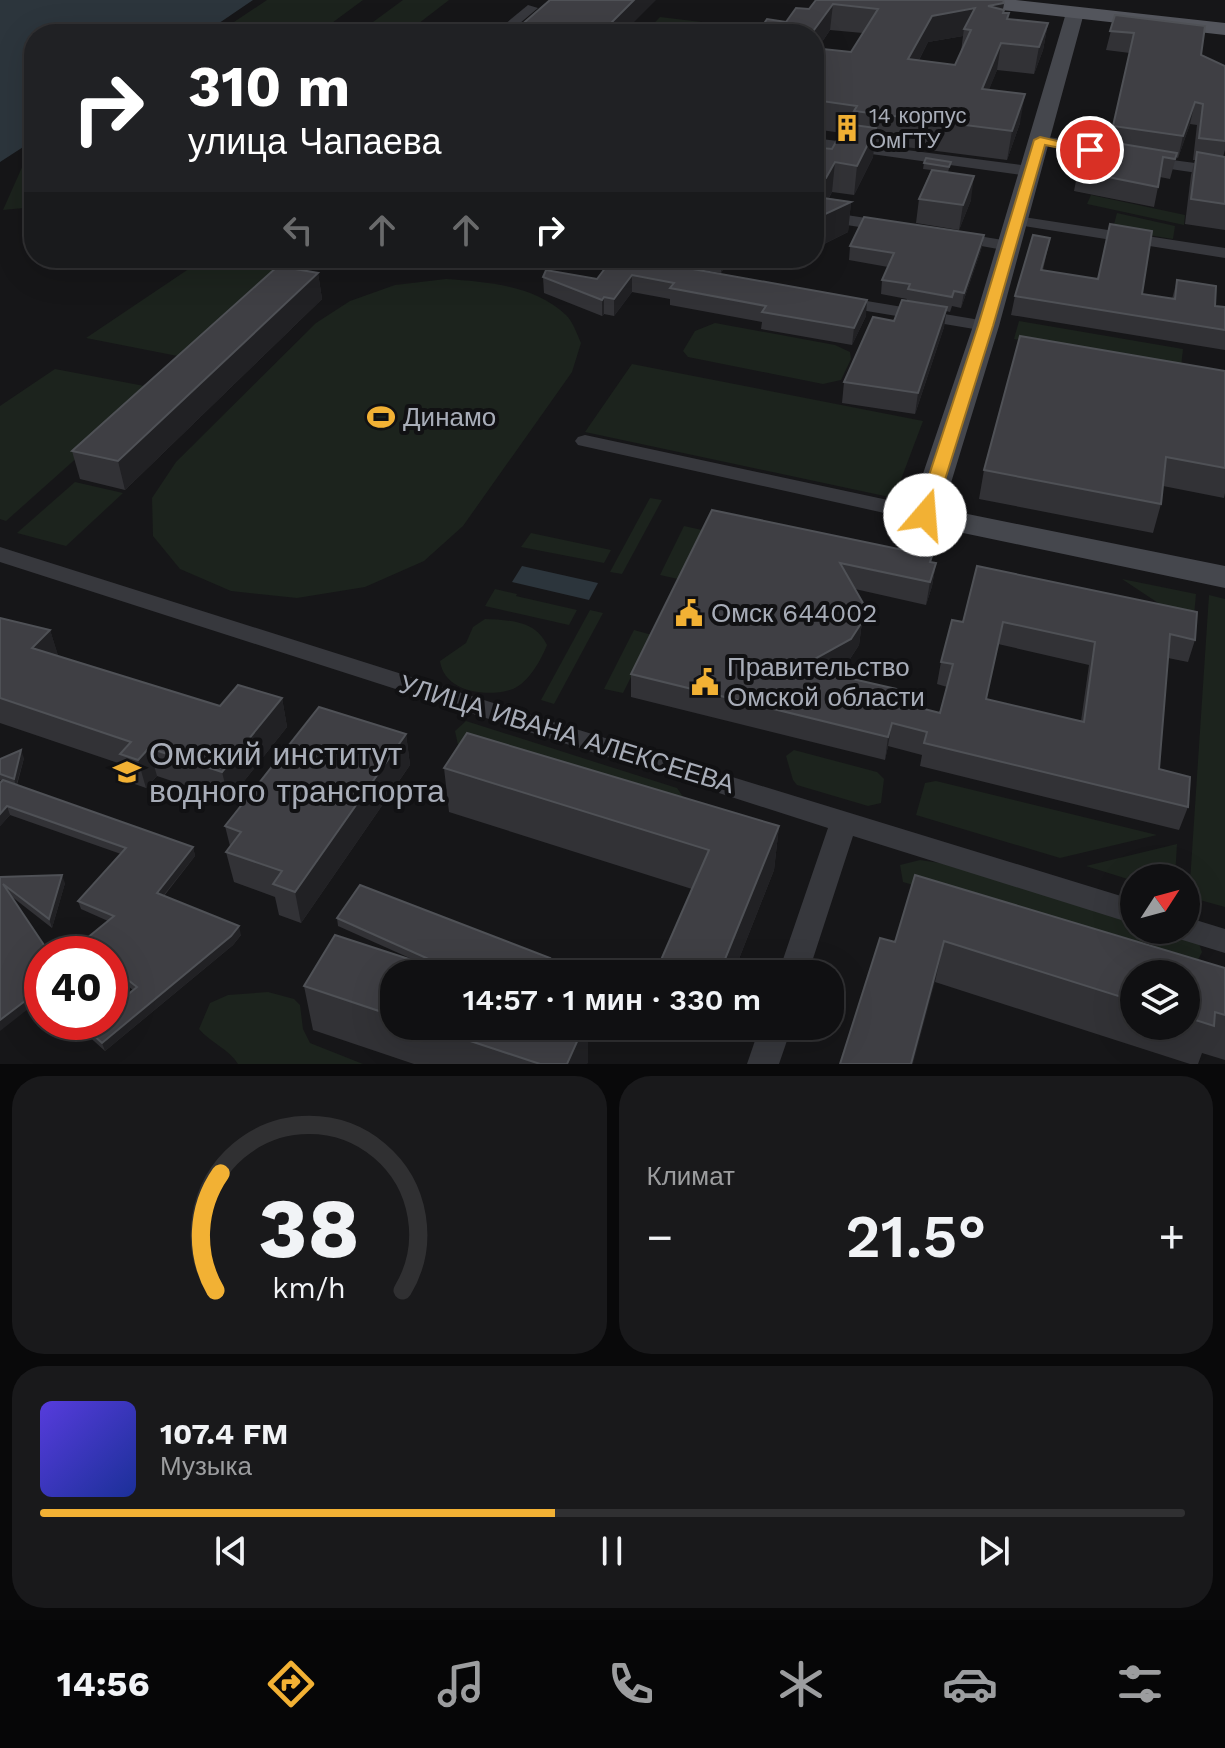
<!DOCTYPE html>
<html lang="ru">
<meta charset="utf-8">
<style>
:root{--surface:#101012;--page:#19191b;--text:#f1f3f6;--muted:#9c9d9f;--line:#303032;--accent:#f2b134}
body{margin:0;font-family:"Work Sans",sans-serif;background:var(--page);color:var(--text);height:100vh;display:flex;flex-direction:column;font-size:30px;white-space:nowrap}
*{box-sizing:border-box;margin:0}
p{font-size:26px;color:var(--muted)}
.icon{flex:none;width:44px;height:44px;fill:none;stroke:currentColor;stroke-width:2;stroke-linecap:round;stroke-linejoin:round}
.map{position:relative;height:1064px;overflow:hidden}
.drawer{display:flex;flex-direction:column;gap:12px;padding:12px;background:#09090a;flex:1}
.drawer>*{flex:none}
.banner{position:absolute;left:24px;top:24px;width:800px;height:244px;border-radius:32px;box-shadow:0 8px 32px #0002,0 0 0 2px var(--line);background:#202124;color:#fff;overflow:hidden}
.needle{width:52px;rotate:54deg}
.tools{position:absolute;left:1120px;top:864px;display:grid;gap:16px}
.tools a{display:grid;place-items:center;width:80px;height:80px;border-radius:50%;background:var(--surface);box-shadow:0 8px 32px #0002,0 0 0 2px var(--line);font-size:40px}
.speed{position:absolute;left:24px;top:936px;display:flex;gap:16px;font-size:40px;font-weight:700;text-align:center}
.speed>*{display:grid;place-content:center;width:104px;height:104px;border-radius:50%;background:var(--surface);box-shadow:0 8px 32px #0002,0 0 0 2px var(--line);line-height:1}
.speed .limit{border:12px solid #d22;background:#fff;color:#111}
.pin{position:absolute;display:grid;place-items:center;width:68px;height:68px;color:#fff;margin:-34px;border:4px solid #fff;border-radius:50%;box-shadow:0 2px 8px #0007}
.me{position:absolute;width:88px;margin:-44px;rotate:18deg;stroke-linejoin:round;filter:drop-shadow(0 0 6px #0008)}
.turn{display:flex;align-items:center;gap:28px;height:168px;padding:0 32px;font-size:36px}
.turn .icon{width:104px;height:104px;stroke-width:2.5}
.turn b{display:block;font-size:56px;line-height:68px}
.lanes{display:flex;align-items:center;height:76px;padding:0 32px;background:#0003;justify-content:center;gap:40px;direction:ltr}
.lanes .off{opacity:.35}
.big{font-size:60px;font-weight:600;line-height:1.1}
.drawer .card{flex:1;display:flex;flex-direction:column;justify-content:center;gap:12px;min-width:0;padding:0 28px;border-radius:32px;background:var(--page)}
.drawer .dial{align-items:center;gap:0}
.dial svg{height:208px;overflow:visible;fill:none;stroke:var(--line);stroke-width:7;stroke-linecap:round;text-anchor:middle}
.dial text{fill:var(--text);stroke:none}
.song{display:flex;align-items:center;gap:24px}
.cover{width:96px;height:96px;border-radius:12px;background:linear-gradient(135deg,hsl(250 70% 55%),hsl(230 70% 35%))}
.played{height:8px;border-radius:4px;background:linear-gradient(90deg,var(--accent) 45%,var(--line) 45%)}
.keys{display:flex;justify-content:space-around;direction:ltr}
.heat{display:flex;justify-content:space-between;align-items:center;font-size:44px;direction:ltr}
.drawer .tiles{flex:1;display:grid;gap:12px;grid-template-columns:1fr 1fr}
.card:last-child{grid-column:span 2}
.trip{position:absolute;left:380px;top:960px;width:464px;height:80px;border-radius:32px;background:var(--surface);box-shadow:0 8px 32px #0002,0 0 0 2px var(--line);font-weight:600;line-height:80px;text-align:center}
.menu{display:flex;height:128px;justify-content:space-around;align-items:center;background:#060607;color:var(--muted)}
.menu .icon{width:56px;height:56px}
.menu .active{color:var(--accent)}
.menu b{font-size:36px;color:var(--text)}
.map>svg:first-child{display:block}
.green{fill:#1c231d}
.water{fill:#2c353c}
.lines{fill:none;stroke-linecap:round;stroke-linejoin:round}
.street{fill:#37383d;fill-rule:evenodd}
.secondary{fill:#45474d;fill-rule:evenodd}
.primary{fill:#53555c;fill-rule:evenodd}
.wall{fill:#323236;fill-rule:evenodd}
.shaded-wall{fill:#212124}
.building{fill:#3f3f44;stroke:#4f5156;stroke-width:2;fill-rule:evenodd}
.route{fill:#f2b134;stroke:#9d7322;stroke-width:2}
.labels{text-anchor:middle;stroke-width:8;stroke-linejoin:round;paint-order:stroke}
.far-poi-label{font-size:22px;fill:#a8adb8;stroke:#111113;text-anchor:start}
.poi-label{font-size:26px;fill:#a8adb8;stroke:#111113;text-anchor:start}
.street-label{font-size:26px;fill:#a8adb8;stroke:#111113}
.near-poi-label{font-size:32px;fill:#a8adb8;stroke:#111113;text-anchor:start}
</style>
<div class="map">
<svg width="1225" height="1064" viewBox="0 0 1225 1064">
<rect width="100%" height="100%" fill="#161618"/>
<g class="green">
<polygon points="267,0 363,0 317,34 216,34"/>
<polygon points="403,0 449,0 410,30 369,25"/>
<polygon points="660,17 751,28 746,34 644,34"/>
<polygon points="34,157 34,207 3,210 23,165"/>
<polygon points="1091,195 1185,215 1184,225 1087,204"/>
<polygon points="1117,213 1175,226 1173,239 1117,230 1113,228"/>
<polygon points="205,258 297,258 203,361 86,338"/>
<path d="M446,279C488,282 534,285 566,315C573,322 577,334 581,343L572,372L463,526L424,561L365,587L297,598L231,591L180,569L153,536L152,498L176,462L316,323L350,301L395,285Z"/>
<polygon points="1019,321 1183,349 1181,367 1014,339"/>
<polygon points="715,323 835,345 850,352 851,359 841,380 823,384 688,357 683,351 695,331"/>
<polygon points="632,364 923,421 894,498 585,432"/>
<polygon points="55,369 155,388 6,521 0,519 0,406"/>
<polygon points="75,482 123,493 66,546 17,533"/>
<polygon points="650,498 662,500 622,574 610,572"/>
<polygon points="684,526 702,530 678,579 660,575"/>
<polygon points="531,533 611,550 604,563 521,547"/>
<polygon points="1122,579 1196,594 1193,626"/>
<polygon points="495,589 517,594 516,596 577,610 569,625 485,606"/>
<polygon points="1209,595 1225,599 1225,907 1189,897"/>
<polygon points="590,610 603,613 554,704 541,700"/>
<path d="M485,619C510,620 536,621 547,645C541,660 529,682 513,689C487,698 444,692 440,661L466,643L473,627Z"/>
<polygon points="634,630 652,635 623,693 604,689"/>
<polygon points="466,721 677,788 686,801 652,808 458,745 455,731"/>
<polygon points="794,750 877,772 884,779 881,803 868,806 797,785 793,780 786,756"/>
<polygon points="936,781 1157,835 1060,858 916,815 925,783"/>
<polygon points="1177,844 1175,878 1134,878 1134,881 1086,866"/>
<polygon points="920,860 947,864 1134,918 1134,930 1171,930 1198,941 1202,952 1198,960 1163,960 903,882 900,865"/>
<path d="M268,992L294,999L300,1005L303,1029L310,1043L363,1064H238C229,1049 211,1043 199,1029L210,1003L228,995Z"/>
</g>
<g class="water">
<polygon points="0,0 253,0 203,34 34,34 34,140 0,162"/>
<polygon points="522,566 598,583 589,600 512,582"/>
</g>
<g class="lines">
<g class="street">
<polygon points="528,5 538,8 507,34 493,34"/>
<path d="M1040,136L1070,140L1112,152L1225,167V177C1161,168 1098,158 1035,143L1033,140Z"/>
<polygon points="814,138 1029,166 1037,171 1029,176 814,146"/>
<polygon points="814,210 892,222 900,227 892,232 814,220"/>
<polygon points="1017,216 1225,248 1225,258 1011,224 1011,218"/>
<polygon points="954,232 1009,241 1017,246 1009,251 948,240 946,237 948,234"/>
<polygon points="576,258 614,258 644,263 646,267 638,272 584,263"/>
<polygon points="837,296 986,321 995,326 986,331 831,305 828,301 831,297"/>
<polygon points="585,435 925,508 936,515 925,522 578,445 575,441 578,437"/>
<polygon points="0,547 566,726 1134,900 1134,924 853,836 808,974 778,974 828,828 0,562"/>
<polygon points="1186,917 1225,929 1225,953 1176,938 1172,930 1186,930"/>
<polygon points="760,1026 792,1026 779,1064 747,1064"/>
</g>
<polygon class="secondary" points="1075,8 1084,13 999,326 943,509 1225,566 1225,588 925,525 914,522 909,515 973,326 1066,13"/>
<polygon class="primary" points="957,0 1016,0 1225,23 1225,35 966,6"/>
</g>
<g class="wall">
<path d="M816,0L1004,3L1003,9L1004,10V13H1009L1008,19L1048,23L1043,50L1034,74L997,70L989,89L1020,123L1007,160L874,143L873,157L854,195L832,192L829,198L851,202L848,232L816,248H814V147L832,149L842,133L814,129V34L786,22L809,9ZM830,30L863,33L851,52L818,48ZM963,36L961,52L955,65L919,60L928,42Z"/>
<polygon points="1115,15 1225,66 1225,150 1223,157 1225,157 1225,230 1185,224 1191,175 1195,160 1193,160 1197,125 1190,124 1178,158 1176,157 1170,179 1160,177 1154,207 1074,191 1082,151 1107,152 1130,53 1106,50"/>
<polygon points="951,162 948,172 971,200 959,230 916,223 919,199 931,170 923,169 924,163"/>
<polygon points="984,235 981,250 961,308 952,306 950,312 946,311 944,327 915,414 842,403 844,382 894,321 907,299 881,294 882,280 888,267 849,260 850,246"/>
<polygon points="1050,238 1043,270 1142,294 1172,299 1177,280 1215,306 1225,307 1225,350 1011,315 1015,296"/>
<polygon points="642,258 731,258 721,273 642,260"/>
<polygon points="612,259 866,316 852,345 761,329 762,322 670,305 670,299 632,292 614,316 604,314 602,316 544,293 543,277 597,279"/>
<polygon points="318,273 322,299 125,490 80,479 72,451"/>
<polygon points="1225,371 1225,493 1224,498 1163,486 1161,504 1153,533 979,499 984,470"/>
<path d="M712,510L932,556L931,562L936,563L932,586L926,605L855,589L862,622L859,645L848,662L828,673L901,690L899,703L940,713L947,687L937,684L941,662L963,622L977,566L1195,640L1188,662L1168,658L1159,769L1188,807L1179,830L920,766L922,755L888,746L885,760L631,697V674ZM998,644L1089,665L1081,721L986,699Z"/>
<polygon points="0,618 50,630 58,656 220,706 282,698 287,727 229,800 157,776 146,788 129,782 124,765 0,723"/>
<polygon points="406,734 410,765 301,923 279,915 275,897 234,882 226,852 230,846 225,826"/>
<polygon points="24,758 17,785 193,847 195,856 164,896 241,935 233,945 105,1051 73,1022 110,1022 133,990 110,972 110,954 86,954 84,952 81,943 108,921 81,909 78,901 121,854 10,815 0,826 2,781 0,780 0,759"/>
<polygon points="444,768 779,826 774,870 733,974 660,974 661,960 692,889 449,812"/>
<path d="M915,875L1225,968V1060L1202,1053L1198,1064H1190L935,982L895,942ZM1134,974H1186V1026H1134Z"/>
<polygon points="0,877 65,883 52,928 11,896 42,954 42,998"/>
<polygon points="337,918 551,966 546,974 394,974 394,1026 588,1026 588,1061 587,1064 414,1064 313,1030 304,986 423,964 338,926"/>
</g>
<g class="shaded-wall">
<polygon points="634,0 656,0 622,34 604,30"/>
<polygon points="1004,3 999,29 988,6"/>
<polygon points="833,4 830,30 814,54 814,34 811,34"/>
<polygon points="975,8 964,29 963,36 928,42 905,87 908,59 932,16"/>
<polygon points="1048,23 1043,50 1034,74 1039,47"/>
<polygon points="1001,43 997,70 978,117 982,89"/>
<polygon points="1025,94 1020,123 1007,160 1012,131"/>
<polygon points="1195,102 1190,124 1178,158 1183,136"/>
<polygon points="876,128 873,157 854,195 857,166"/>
<polygon points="835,162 832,192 823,208 826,178"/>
<polygon points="974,176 971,200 959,230 963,205"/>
<polygon points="817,177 814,207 814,180"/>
<polygon points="851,202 848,232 816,248 819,217"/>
<polygon points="984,235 981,250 961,308 964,293"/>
<polygon points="722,258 731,258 721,273"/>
<polygon points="318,273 322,299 125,490 118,461"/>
<polygon points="632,275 632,292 614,316 614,299"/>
<polygon points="604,297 604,314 602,316 602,300"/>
<polygon points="867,300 866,316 852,345 854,328"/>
<polygon points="947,307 944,327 915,414 918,393"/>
<polygon points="936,563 932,586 926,605 930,582"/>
<polygon points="862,622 859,645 848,662 798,690 800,667"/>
<polygon points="50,630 59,658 32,648"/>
<polygon points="282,698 287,727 229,800 222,772"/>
<polygon points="892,723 888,746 885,760 888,737"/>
<polygon points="406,734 410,765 301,923 295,892"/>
<polygon points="149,748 157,776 146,788 138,760"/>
<polygon points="21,750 24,758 16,786 14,779"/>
<polygon points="7,806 10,815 0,826 0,814"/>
<polygon points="779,826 774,870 733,974 719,974"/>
<polygon points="193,847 195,856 159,901 157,893"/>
<polygon points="62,875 65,883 52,928 49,919"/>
<polygon points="239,926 241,935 233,945 105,1051 102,1043"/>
<polygon points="944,941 935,982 913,1064 911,1064"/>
<polygon points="550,958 551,966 546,974 542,974"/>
<polygon points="41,988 42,998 0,1031 0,1020"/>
<polygon points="584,1026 588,1026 588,1061 587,1064 567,1064"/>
</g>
<g class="building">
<polygon points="550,0 634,0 604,30 640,34 511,34"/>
<path d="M816,0H1003L1004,3L988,6L1004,10L1003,13H1009L1007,19L1048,23L1039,47L1001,43L982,89L1025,94L1012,131L854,111L857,106L814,100V48L851,52L878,9L833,4L811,34H757L767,19L786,22L796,8L809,9ZM975,8L964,29L971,30L955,65L908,59L932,16Z"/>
<polygon points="1115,15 1205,26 1201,55 1225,66 1225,141 1199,138 1203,104 1195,102 1183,136 1113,126 1134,33 1110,31"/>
<polygon points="846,124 876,128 857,166 835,162 826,178 817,177 814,180 814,147 832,149"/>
<polygon points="1110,142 1177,153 1175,159 1163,157 1158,187 1078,171 1082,151 1107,152"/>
<polygon points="1197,152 1225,157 1225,204 1191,199"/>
<polygon points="926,158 951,162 949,167 924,163"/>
<polygon points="932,170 974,176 963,205 919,199"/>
<polygon points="814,190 818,193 816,197 851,202 819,217 814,216"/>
<polygon points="864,217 984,235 964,293 954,291 952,297 908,289 910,284 882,280 894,253 850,246"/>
<polygon points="1110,224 1152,231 1142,294 1175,299 1177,280 1216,286 1215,306 1225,307 1225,330 1015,296 1033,235 1050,238 1041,270 1098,279"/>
<polygon points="631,258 867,300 854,328 762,312 766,306 670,288 674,283 632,275 614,299 604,297 602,300 543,277 546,270 597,279 612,259 628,262"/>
<polygon points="278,266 318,273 118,461 72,451"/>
<polygon points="902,300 947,307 918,393 844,382 873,317 894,321"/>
<polygon points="1020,336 1225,371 1225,468 1166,457 1161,504 984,470"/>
<path d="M712,510L932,556L930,562L936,563L930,582L840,563L863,603L862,622L851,639L800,667L901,690L897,702L940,713L953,664L941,662L952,620L963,622L977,566L1197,612L1195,640L1170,634L1159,769L1190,777L1188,807L924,743L927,732L892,723L888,737L631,674ZM1003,622L1095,642L1084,722L986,699Z"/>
<polygon points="0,618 50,630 32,648 220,706 238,685 282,698 222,772 149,748 138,760 120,754 131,742 0,698"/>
<polygon points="319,707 406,734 295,892 273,884 282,871 226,852 241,832 225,826"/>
<polygon points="467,733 779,826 719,974 704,974 661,960 709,850 444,768"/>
<polygon points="21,750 14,779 0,774 0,759"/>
<polygon points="3,780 193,847 157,893 239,926 231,936 102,1043 79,1022 110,1022 110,1009 137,987 110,966 110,954 94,954 81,943 114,916 78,901 126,848 7,806 0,814 0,783"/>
<polygon points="62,875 49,919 3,884 50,954 42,954 42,988 0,1020 0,877"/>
<polygon points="915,875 1225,968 1225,1015 1215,1012 1214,1026 1186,1017 1186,974 1134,974 1134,1001 944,941 911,1064 840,1064 880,938 895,942"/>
<polygon points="360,885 550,958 542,973 524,966 519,974 462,974 337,918"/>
<polygon points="335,935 455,974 394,974 394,1016 304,986"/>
<polygon points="425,1026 584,1026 567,1064 540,1064"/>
</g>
<polygon class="route" points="1040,137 1096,150 1090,154 1045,145 993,326 934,515 925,520 918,519 916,515 978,326 1034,140"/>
<defs>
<g id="building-bare" transform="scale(2.16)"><path d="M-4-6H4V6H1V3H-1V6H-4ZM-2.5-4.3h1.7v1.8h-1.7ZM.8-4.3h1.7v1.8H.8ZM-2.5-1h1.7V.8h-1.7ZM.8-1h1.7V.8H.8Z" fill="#f2b134" stroke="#111113" stroke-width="2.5" paint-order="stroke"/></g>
<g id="stadium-bare" transform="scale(2.16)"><path d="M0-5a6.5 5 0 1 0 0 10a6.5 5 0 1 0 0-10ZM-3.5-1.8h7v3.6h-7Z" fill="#f2b134" stroke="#111113" stroke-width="2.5" paint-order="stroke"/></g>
<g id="civic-bare" transform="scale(2.16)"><path d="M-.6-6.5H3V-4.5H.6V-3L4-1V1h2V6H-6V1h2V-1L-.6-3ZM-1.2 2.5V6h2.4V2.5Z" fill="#f2b134" stroke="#111113" stroke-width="2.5" paint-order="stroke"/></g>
<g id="university-bare" transform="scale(2.16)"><path d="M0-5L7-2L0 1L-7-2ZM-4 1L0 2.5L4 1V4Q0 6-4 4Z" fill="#f2b134" stroke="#111113" stroke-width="2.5" paint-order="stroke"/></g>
</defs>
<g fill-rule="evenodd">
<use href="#building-bare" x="847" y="128"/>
<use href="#stadium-bare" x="381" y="417"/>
<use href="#civic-bare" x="689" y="613"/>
<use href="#civic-bare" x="705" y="682"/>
<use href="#university-bare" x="127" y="772"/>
</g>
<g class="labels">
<g class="far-poi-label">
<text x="869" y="123">14 корпус<tspan x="869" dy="25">ОмГТУ</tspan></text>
</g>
<g class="poi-label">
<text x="403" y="426">Динамо</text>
<text x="711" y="622">Омск 644002</text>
<text x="727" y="676">Правительство<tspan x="727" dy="30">Омской области</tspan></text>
</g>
<g class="street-label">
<text transform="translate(567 734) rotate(17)" y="9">УЛИЦА ИВАНА АЛЕКСЕЕВА</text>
</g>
<g class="near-poi-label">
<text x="149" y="765">Омский институт<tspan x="149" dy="37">водного транспорта</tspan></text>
</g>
</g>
</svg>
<div class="tools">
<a><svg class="needle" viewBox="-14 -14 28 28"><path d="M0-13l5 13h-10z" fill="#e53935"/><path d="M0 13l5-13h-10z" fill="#9c9d9f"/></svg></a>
<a><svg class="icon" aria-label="layers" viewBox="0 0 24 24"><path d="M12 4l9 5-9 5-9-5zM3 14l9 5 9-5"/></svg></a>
</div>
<div class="speed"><div class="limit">40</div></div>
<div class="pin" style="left:1090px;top:150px;background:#d93025"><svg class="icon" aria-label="arrive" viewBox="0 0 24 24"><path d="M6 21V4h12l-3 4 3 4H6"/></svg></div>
<svg class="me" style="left:925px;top:515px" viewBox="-20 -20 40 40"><circle r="19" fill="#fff"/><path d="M0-13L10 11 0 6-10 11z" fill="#f2b134"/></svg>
<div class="trip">14:57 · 1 мин · 330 m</div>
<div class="banner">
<div class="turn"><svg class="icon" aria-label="right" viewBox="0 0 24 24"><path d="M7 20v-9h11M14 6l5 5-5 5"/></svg><div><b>310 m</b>улица Чапаева</div></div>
<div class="lanes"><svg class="icon off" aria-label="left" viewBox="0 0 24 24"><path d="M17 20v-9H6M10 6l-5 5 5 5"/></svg><svg class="icon off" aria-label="ahead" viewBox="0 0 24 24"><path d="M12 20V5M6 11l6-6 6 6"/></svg><svg class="icon off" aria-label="ahead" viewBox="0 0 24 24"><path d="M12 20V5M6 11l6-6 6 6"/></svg><svg class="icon" aria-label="right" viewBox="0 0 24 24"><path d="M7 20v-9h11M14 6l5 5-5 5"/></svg></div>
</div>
</div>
<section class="drawer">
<div class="tiles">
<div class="card dial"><svg viewBox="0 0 100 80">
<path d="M14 69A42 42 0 1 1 86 69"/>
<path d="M14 69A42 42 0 0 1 16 24" stroke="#f2b134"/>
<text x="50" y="56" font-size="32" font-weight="700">38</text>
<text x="50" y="72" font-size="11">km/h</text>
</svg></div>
<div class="card"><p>Климат</p>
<div class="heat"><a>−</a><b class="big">21.5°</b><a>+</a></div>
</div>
<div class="card">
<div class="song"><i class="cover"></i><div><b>107.4 FM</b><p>Музыка</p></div></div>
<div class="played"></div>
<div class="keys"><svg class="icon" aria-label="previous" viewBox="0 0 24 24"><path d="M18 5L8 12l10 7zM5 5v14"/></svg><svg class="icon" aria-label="pause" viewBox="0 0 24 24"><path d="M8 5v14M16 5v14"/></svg><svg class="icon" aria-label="next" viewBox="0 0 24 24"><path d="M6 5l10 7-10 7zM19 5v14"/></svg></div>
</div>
</div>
</section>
<nav class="menu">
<b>14:56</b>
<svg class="icon active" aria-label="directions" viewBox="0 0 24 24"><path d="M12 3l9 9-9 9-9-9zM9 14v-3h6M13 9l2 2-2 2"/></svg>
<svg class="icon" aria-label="music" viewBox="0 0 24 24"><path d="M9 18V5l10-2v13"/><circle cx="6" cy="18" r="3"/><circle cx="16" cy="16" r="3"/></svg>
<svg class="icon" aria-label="phone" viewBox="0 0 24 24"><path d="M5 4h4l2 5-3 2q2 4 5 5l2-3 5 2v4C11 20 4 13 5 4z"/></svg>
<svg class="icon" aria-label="climate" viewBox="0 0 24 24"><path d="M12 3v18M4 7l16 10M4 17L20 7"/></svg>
<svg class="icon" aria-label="car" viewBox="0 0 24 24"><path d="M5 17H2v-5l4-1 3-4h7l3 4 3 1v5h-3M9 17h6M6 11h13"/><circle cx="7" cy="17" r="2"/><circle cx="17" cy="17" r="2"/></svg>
<svg class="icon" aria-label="filters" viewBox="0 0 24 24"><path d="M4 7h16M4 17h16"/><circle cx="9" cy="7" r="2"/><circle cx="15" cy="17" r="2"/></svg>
</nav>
